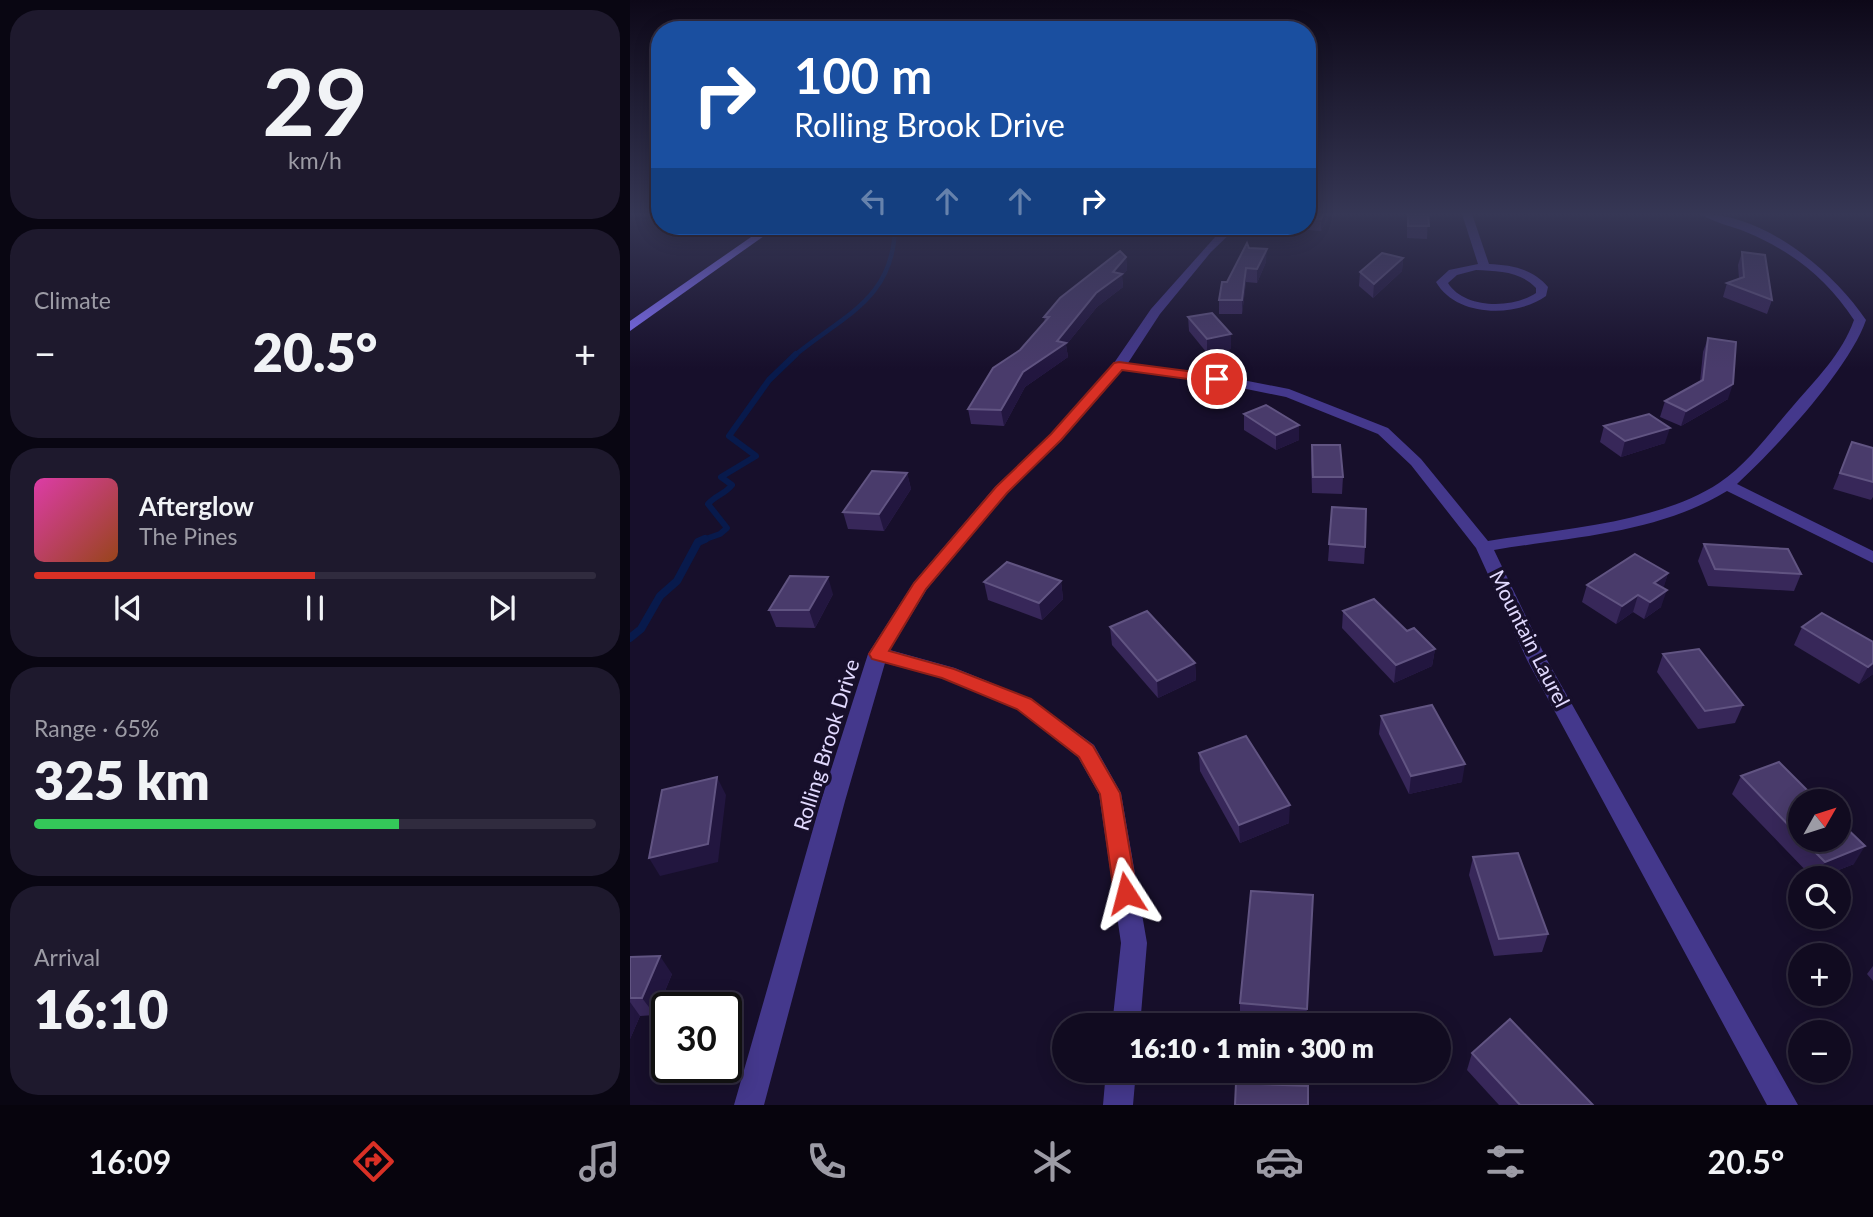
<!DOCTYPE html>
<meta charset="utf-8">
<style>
:root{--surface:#110b20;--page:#1e192d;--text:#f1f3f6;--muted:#9c9ba5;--line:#302b3e;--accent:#d93025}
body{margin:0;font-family:Lato,sans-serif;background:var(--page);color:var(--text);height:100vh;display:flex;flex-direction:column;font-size:26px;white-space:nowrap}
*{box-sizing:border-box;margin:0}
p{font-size:23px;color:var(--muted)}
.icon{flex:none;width:38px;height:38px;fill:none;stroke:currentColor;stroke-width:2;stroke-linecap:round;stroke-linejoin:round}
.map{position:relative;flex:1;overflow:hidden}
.sheet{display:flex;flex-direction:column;gap:10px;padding:10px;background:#090612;width:630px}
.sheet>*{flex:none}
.top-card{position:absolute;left:21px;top:21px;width:665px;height:214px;border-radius:28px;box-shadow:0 4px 18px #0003,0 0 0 2px var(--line);background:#1a4fa0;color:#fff;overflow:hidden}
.needle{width:46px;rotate:51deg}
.fabs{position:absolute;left:1158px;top:789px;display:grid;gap:14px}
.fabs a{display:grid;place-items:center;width:63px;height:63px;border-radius:50%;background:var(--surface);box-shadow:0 4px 18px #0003,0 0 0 2px var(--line);font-size:35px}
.speed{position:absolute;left:21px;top:992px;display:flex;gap:14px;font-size:35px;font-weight:700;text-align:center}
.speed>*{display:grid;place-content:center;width:91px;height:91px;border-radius:50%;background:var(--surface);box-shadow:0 4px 18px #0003,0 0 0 2px var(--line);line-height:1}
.speed .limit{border:4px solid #111;border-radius:10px;background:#fff;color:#111}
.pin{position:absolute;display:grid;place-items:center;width:60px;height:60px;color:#fff;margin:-30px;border:4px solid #fff;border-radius:50%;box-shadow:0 2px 7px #0007}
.me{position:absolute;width:77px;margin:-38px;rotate:351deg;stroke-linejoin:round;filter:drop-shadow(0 0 5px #0008)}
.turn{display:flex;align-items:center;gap:24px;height:147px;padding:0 28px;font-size:32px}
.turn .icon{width:91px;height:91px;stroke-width:2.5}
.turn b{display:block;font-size:49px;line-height:60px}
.lanes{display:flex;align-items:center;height:66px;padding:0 28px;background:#0003;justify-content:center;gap:35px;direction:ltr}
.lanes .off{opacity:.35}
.big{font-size:52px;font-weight:800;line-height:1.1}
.sheet .widget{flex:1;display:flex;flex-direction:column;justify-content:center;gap:10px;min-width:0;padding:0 24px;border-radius:28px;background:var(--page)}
.sheet .dial{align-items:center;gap:0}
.dial b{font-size:91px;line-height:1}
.song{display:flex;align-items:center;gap:21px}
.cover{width:84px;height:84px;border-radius:10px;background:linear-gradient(135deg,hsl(320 70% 55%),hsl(20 70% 35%))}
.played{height:7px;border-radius:4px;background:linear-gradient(90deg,var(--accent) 50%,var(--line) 50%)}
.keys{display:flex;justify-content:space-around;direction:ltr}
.heat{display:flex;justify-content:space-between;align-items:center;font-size:38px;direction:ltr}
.charge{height:10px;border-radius:5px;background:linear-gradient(90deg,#34c759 65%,var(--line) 0)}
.trip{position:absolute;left:422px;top:1013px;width:399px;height:70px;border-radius:35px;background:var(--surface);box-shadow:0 4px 18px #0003,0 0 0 2px var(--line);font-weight:800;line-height:70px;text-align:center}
.dock{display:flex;height:112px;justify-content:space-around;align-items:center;background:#07040d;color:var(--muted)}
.dock .icon{width:49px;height:49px}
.dock .on{color:var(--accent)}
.dock b{font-size:32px;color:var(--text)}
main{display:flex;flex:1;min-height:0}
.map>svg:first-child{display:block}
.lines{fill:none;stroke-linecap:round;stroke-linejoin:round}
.stream-far2{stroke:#081a4c;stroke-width:4.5}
.stream-far1{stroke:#081a4c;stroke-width:6}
.stream{stroke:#081a4c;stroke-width:8}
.street{fill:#44388c;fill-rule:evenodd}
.secondary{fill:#8371ff;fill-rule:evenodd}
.wall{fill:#372759}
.shaded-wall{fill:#22163f}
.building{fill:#493b6b;stroke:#615482;stroke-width:2}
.route{fill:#d93025;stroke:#8d1f18;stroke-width:2}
.labels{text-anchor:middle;stroke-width:7;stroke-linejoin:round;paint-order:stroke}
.street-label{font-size:21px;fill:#e2daff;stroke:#170f2b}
</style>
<main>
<section class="sheet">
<div class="widget dial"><b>29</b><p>km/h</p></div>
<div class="widget"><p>Climate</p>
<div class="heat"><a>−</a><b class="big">20.5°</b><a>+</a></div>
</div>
<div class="widget">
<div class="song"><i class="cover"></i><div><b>Afterglow</b><p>The Pines</p></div></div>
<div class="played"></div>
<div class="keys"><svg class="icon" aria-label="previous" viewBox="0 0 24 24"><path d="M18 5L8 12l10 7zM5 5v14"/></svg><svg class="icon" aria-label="pause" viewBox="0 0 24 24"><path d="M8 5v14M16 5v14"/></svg><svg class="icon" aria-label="next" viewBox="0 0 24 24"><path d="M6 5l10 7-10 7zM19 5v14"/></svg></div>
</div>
<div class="widget"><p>Range · 65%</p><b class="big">325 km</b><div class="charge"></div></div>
<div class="widget"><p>Arrival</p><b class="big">16:10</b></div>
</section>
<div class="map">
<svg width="1243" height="1105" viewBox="0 0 1243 1105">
<rect width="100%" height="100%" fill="#170f2b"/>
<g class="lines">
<path class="stream-far2" d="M164,356C213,315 264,300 265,226"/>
<path class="stream-far1" d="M70,541L90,534L97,528L78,504C86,495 95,494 102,485L91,477L126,456L99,436L139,380L166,354"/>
<polyline class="stream" points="0,638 11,629 30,596 47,581 68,542 75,539"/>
<g class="street">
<path d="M832,214H842L859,264C882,265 903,269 918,287L916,296C885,318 826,317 806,282L819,270L848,264ZM846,270C868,271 890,271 906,288V293C883,309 834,309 818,283L827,275Z"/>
<path d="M1071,214C1135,214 1202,270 1236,320C1219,369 1147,447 1107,484L1243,551V563L1097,491C1029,533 942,537 864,550L917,660L1168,1105H1137L897,660L846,548L781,465L748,434L656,397L587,383L492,370L431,440L377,493L297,589L260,650L325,668L401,699L464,745L491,793L517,943L510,1026H482L491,943L469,794L448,757L387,709L312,678L255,663L215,801L134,1105H104L191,801L238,654L284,582L365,487L421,434L484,363L521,309L586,236L524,229L519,226L592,231L597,226H608L581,252L530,314L498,363L587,375L659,389L758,428L791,459L858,541C930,529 1029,523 1089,483C1118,464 1140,432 1163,406C1186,379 1212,354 1224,320C1197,279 1162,251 1116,232C1102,226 1084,223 1071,214Z"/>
<polygon points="476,1071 506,1071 503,1105 473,1105"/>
</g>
<polygon class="secondary" points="137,226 148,226 0,331 0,321"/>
</g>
<g class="wall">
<polygon points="677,214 700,214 691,231 640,227 640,226 677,226"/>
<polygon points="777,214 798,214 797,239 777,238"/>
<polygon points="619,248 636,262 627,283 616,282 612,314 589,314 589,300 597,282"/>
<polygon points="1112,252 1142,300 1137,314 1093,297 1097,283 1109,279 1108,265"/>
<polygon points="496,257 497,270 492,276 493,287 467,307 436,345 438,357 395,387 374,426 341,424 338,409 415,322 414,317"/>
<polygon points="773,258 772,271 743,298 729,286 730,272"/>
<polygon points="558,317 601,349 577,353 559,331"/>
<polygon points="1078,338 1098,399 1051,426 1030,417 1035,401 1070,382 1073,352"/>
<polygon points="614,414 669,440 646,450 614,430"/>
<polygon points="974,426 1035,443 991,457 970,442"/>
<polygon points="1222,442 1243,448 1243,497 1241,500 1203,489"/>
<polygon points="682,445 713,477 712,494 682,493 681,461"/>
<polygon points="277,473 281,489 254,531 218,529 213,512"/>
<polygon points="702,507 735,547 734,564 698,561"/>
<polygon points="1074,544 1171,574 1164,591 1078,586 1068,561"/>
<polygon points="1038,573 1033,588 1031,607 1014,619 1003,612 986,624 952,602 957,585"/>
<polygon points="431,581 433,599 412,620 358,600 354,582"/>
<polygon points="203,594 185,628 146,627 139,610"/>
<polygon points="713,611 805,649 802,666 764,683 712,628"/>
<polygon points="480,627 565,663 566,680 528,698 482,645"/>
<polygon points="1172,627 1243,642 1243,674 1229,684 1164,645"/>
<polygon points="1033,654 1113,705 1105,723 1068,729 1027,672"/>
<polygon points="751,716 832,782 779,794 749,734"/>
<polygon points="569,753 659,823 610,843 570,771"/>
<polygon points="1111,776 1171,802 1171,840 1209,840 1224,864 1188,878 1183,878 1102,794"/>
<polygon points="843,857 918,934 912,952 864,956 839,875"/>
<polygon points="683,895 676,1026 610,1026 610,1003"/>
<polygon points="0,957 42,974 25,1015 10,1016 0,1039"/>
<polygon points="1243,966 1243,981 1237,974"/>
<polygon points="842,1053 963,1105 869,1105 837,1070"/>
</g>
<g class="shaded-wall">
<polygon points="694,214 700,214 691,231 691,219"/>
<polygon points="637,249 636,262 627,283 627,269"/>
<polygon points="496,257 497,270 492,276 493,287 467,307 436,345 438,357 395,387 374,426 371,410 393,372 427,341"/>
<polygon points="773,258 772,271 743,298 744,284"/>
<polygon points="616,268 616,282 612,314 612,300"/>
<polygon points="601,334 601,349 577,353 577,339"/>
<polygon points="1103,384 1098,399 1051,426 1056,411"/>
<polygon points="669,425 669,440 646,450 646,435"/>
<polygon points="1040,428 1035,443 991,457 995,441"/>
<polygon points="277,473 281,489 254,531 249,514"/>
<polygon points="1038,573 1033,590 1024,583"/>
<polygon points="198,577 203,594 185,628 179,610"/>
<polygon points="431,581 433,599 412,620 409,603"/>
<polygon points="1037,590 1031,607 1014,619 1020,602"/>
<polygon points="1008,595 1003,612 986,624 992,606"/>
<polygon points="805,649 802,666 764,683 766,665"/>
<polygon points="565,663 566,680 528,698 527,681"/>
<polygon points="1243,663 1243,674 1229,684 1238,667"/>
<polygon points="835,764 832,782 779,794 781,776"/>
<polygon points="87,777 96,795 88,862 30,876 19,858"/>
<polygon points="660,805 659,823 610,843 609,825"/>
<polygon points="1235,846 1224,864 1188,878 1185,878 1195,862"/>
<polygon points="30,956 42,974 25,1015 12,998"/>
<polygon points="0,1002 10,1016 0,1039"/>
</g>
<g class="building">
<polygon points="677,214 694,214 691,219 677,218"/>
<polygon points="778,214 798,214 799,226 778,226"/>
<polygon points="617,243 619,248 637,249 627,269 616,268 612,300 589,300 592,282 597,282"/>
<polygon points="490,251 496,257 483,272 492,274 466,293 427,341 436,343 393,372 371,410 338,409 363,368 390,350 419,317 414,317 430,298"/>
<polygon points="1112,252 1135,255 1142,300 1097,283 1114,277"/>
<polygon points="752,253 773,258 744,284 730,272"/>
<polygon points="582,313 601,334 577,339 558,317"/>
<polygon points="1078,338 1106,342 1103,384 1056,411 1035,401 1073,380"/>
<polygon points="636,405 669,425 646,435 614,414"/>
<polygon points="1019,414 1040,428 995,441 974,426"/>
<polygon points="1222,442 1243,448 1243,482 1210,473"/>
<polygon points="682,445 710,445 713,477 683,477"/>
<polygon points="242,471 277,473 249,514 213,512"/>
<polygon points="702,507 736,509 735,547 699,544"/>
<polygon points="1074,544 1158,549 1171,574 1085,569"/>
<polygon points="1005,554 1038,573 1024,583 1037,590 1020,602 1008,595 992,606 957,585"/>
<polygon points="377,562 431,581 409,603 354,582"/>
<polygon points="160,576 198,577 179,610 139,610"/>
<polygon points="744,599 777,631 784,628 805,649 766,665 713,611"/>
<polygon points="517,611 565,663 527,681 480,627"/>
<polygon points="1192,613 1243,642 1243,663 1238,667 1172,627"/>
<polygon points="1069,649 1113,705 1075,711 1033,654"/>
<polygon points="802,705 835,764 781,776 751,716"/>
<polygon points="616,736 660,805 609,825 569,753"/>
<polygon points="1149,762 1189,802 1171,802 1171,838 1111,776"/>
<polygon points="87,777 78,844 19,858 32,790"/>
<polygon points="1209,821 1235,846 1195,862 1173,840 1209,840"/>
<polygon points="888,853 918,934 869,939 843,857"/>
<polygon points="621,891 683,895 677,1009 610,1003"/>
<polygon points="30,956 12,998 0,998 0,957"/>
<polygon points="880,1019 963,1105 890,1105 842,1053"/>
<polygon points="606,1083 678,1086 678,1105 605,1105"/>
</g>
<linearGradient id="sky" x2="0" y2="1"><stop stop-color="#0d0818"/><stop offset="0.58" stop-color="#363755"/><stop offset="1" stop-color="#363755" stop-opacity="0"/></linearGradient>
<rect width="1243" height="369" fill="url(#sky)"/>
<polygon class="route" points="489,362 587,375 593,379 587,383 492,370 431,440 377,493 296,589 259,651 324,669 401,699 463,746 490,793 507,893 504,900 496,903 488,900 484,893 470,794 449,757 387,709 312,678 242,659 239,654 284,583 366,487 421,434 484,363"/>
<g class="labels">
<g class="street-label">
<text transform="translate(899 639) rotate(63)" y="7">Mountain Laurel</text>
<text transform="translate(197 745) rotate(-73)" y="7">Rolling Brook Drive</text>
</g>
</g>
</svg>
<div class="fabs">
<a><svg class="needle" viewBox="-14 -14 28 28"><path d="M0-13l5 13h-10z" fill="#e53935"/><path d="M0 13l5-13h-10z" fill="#9c9ba5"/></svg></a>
<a><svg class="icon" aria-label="search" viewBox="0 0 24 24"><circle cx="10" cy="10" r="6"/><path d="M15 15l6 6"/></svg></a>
<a>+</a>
<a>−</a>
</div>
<div class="speed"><div class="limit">30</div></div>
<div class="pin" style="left:587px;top:379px;background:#d93025"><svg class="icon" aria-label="arrive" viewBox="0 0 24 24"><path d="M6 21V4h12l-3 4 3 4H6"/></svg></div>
<svg class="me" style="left:496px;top:893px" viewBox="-20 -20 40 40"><path d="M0-17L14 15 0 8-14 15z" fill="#d93025" stroke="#fff" stroke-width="4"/></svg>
<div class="trip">16:10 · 1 min · 300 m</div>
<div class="top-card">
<div class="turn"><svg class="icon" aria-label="right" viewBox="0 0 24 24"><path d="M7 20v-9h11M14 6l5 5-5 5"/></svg><div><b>100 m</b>Rolling Brook Drive</div></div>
<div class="lanes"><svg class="icon off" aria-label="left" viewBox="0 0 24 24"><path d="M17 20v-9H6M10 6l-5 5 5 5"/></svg><svg class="icon off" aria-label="ahead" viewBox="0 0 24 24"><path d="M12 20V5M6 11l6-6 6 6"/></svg><svg class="icon off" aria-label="ahead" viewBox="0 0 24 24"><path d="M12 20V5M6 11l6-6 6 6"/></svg><svg class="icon" aria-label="right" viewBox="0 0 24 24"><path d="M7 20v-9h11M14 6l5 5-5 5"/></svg></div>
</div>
</div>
</main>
<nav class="dock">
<b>16:09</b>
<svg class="icon on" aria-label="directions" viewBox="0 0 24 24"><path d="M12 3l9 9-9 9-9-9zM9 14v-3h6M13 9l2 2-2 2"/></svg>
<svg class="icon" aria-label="music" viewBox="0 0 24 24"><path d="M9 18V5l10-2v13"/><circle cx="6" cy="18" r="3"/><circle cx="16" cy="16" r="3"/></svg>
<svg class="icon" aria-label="phone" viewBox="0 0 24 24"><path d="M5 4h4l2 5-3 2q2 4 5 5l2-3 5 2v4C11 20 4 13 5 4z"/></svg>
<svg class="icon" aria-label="climate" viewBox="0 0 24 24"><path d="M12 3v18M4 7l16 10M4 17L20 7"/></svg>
<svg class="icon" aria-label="car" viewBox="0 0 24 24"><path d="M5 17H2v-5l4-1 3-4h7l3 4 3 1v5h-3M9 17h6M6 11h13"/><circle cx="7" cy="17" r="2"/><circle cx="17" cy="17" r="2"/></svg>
<svg class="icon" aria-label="filters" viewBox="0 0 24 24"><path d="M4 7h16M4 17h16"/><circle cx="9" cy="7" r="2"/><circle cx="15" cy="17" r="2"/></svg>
<b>20.5°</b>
</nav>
